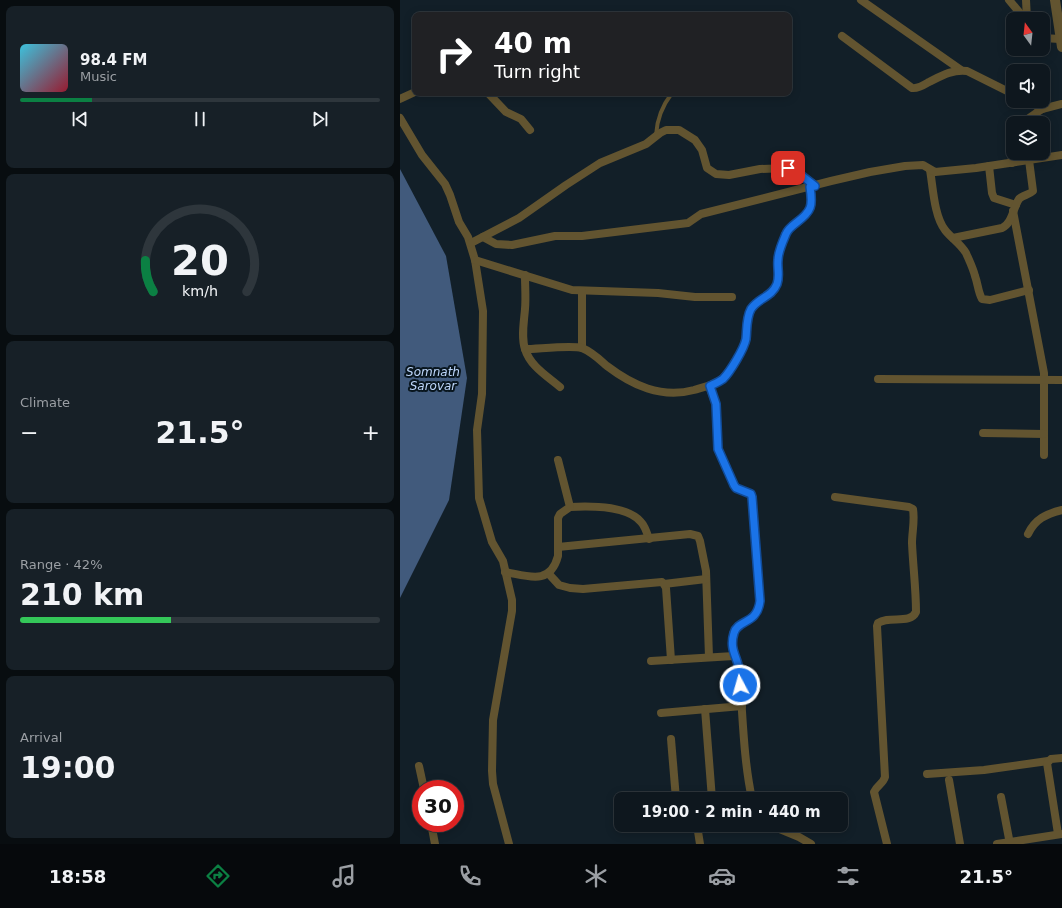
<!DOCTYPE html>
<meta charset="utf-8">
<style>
:root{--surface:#0e171e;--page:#172027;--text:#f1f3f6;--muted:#9b9fa4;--line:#2e363c;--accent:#0b8043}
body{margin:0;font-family:"DejaVu Sans",sans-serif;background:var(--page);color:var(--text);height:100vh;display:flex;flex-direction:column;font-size:15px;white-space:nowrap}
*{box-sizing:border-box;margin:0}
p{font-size:13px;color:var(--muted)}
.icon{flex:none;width:22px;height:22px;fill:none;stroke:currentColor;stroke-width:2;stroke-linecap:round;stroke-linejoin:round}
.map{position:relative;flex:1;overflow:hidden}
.details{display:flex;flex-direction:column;gap:6px;padding:6px;background:#080d10;width:400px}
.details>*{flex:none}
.banner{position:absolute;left:12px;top:12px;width:380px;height:84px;border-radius:8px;box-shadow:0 2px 10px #0003,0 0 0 1px var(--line);background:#202124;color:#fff;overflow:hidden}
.needle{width:26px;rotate:345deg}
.tools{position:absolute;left:606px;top:12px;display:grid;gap:8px}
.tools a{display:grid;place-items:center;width:44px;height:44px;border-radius:8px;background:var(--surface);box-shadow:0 2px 10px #0003,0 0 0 1px var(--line);font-size:20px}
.speed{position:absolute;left:12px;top:780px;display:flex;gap:8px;font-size:20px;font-weight:700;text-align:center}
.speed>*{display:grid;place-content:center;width:52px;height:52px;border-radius:50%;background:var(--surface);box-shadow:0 2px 10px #0003,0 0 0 1px var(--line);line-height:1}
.speed .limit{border:6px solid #d22;background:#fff;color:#111}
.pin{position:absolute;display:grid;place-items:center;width:34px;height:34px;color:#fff;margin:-17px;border-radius:8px;box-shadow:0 2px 6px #0006}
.me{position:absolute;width:44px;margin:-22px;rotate:354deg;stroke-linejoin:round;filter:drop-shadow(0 0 3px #0008)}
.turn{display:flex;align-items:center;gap:14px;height:84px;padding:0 16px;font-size:18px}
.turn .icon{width:52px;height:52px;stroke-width:2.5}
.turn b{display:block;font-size:28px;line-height:34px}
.big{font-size:30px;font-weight:600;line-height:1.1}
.details .tile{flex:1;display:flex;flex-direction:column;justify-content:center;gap:6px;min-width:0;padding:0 14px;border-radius:8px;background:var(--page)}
.details .dial{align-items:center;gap:0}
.dial svg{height:104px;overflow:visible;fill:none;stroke:var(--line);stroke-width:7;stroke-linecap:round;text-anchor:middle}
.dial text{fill:var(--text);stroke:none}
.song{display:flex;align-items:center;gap:12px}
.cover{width:48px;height:48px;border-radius:6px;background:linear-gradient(135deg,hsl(190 70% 55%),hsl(350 70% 35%))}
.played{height:4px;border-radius:2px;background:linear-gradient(90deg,var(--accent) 20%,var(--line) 20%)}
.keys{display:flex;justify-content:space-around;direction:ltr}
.heat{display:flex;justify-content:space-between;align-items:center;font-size:22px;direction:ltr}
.charge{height:6px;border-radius:3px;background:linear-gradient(90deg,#34c759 42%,var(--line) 0)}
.trip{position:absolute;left:214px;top:792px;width:234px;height:40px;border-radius:8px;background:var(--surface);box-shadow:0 2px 10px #0003,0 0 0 1px var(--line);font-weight:600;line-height:40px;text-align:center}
.tabs{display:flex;height:64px;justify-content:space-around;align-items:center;background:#06090c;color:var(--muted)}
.tabs .icon{width:28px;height:28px}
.tabs .on{color:var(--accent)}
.tabs b{font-size:18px;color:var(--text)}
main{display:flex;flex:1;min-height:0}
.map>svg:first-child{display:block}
.water{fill:#415a7c}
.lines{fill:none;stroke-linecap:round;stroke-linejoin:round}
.service{stroke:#625430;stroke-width:4}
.minor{stroke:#625430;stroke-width:8}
.tertiary{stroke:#625430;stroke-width:10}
.route-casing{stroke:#114b97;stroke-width:10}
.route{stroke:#1a73e8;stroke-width:7}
.labels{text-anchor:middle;stroke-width:4;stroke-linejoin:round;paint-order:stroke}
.water-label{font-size:12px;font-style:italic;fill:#bed7fb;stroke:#09161f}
</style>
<main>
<section class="details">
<div class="tile">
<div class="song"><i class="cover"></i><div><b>98.4 FM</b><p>Music</p></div></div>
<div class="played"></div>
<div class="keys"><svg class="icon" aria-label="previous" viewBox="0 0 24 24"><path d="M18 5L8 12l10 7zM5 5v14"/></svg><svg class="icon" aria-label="pause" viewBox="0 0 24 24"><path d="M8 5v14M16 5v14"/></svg><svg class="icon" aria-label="next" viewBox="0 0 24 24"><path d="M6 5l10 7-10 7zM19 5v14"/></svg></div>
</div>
<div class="tile dial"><svg viewBox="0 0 100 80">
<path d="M14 69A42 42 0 1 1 86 69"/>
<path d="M14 69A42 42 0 0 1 8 45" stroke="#0b8043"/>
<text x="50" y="56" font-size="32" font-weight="700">20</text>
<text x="50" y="72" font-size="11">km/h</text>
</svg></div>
<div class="tile"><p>Climate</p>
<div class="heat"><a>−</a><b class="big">21.5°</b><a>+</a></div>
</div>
<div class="tile"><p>Range · 42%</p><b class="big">210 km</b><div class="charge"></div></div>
<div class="tile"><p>Arrival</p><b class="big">19:00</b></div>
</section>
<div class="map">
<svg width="662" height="844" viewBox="0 0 662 844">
<rect width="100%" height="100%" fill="#121f28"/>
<polygon class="water" points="0,169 46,256 67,378 49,500 0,598"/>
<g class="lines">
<path class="service" d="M256,135C257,118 262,106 272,93"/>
<g class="minor">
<polyline points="461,0 561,70"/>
<polyline points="609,0 625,19"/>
<polyline points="626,0 627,19"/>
<path d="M442,36L512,88C518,89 524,85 529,82C541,76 553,69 567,71L613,94"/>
<polyline points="643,38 660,39"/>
<polyline points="88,93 106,112 121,119 130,130"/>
<polyline points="0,99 15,92"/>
<polyline points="627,101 642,109"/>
<polyline points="0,118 22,155 45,184 50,195 59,222 68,237 75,260 83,311 82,394 77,430 79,498 92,542 103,561 112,600 112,611 93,720 92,771 93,784 109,844"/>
<polyline points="622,123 642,109 662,104"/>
<polyline points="612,163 611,139 613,132"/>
<polyline points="589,166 592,193 594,198 616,205"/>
<path d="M530,170C533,187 534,216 545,230C551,238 560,243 566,253C569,260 573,268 575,276C578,284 578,292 582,299L590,300L629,290"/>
<polyline points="613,211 644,373 644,455"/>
<polyline points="83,237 96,244 112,245 155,236 182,236 288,223 301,214 431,181 470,172 505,166 523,165 535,172 576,168 662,155"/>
<path d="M553,238L602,228C612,224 613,208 619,199C622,195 629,195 633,191L629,160"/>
<polyline points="71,243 119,218 166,185 200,163 246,144 260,133 266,130 279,130 295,140 302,150 307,168 316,174 329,175 360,169 388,168 397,172 415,185"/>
<polyline points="75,260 172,290 258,293 295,297 332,297"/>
<path d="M125,275C125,287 126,298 125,309C124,322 121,337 125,349C130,366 147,376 160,387"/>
<polyline points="182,348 182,291"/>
<path d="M125,349C137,349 172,345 182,348C192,352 199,359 207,366C232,385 261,399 294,390C304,387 316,385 324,377C331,370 343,351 345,341C348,328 345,313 356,304C362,298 370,296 375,289C380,279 377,270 378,259C378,251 383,240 386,233C389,228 392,226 397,223C412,211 413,205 410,187"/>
<polyline points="478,379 662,380"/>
<path d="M309,386L316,404L318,449L334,485L336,488L351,494L352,497L360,601C357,625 339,618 334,632C329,648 338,657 339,671C343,714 343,757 352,799"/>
<polyline points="583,433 644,434"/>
<path d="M435,497L509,507L513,509C515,521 512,532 512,543C513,566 516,589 516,612C510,625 489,615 478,623L477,626L485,777C483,784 477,785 474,792L487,844"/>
<path d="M170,507C189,506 227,505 241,522C245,526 247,533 249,539"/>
<path d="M628,534C635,519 646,514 662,510"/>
<polyline points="158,547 290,534 298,536 300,541 306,571 309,657"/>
<path d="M105,572C128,576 150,586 158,556V518L160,514L170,507L158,460"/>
<polyline points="148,573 159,585 170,588 183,589 262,582 264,584 266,588 271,660"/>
<polyline points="264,584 306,579"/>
<polyline points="251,661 334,656"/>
<polyline points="305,709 312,799"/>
<polyline points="261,713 342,706"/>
<polyline points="271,739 276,799"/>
<polyline points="19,766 24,789"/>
<polyline points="527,774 584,770 648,761"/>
<polyline points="549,780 560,844"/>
<polyline points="601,797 610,844"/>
<polyline points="31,823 35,844"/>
<polyline points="297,825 300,844"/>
<polyline points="370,825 399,837 411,844"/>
<polyline points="658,834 647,763 651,759 662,758"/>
<polyline points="597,844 662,834"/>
</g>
<polyline class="tertiary" points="655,0 662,47"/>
</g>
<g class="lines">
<g class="route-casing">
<path id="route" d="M340,685C340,680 340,674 339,669C337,656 329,649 334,633C338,619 357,625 360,601L352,497L351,494L336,488L334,485L318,449L316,404L310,386C314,384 319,382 323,379C330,372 344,349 346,339C347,330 346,318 351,309C358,298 372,297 377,284C380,276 377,268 378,260C378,252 383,241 386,234C388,229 392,226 396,223C412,211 413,206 410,187L415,186L397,172L388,168"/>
</g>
<use href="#route" class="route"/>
</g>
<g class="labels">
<g class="water-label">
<text x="33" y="376">Somnath<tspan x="33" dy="14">Sarovar</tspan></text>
</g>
</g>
</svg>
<div class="tools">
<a><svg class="needle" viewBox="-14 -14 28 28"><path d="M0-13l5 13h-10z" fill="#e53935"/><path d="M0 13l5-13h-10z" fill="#9b9fa4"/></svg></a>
<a><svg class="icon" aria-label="sound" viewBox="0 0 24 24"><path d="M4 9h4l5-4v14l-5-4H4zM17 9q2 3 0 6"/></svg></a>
<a><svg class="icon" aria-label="layers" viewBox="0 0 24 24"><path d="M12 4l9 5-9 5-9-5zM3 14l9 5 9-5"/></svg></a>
</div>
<div class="speed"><div class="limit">30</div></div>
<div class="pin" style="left:388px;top:168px;background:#d93025"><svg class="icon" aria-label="arrive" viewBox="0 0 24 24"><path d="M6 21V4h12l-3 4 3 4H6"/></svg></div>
<svg class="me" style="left:340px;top:685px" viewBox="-20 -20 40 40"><circle r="17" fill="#1a73e8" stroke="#fff" stroke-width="3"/><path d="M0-11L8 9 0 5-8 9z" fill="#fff"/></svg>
<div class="trip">19:00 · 2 min · 440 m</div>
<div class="banner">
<div class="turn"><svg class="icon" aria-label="right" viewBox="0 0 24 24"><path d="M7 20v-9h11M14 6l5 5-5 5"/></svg><div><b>40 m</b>Turn right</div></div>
</div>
</div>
</main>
<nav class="tabs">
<b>18:58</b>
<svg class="icon on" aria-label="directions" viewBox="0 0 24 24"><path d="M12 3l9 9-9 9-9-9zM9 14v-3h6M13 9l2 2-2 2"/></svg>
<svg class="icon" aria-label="music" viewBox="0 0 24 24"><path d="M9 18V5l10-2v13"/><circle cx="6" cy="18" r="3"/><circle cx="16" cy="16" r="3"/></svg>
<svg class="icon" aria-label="phone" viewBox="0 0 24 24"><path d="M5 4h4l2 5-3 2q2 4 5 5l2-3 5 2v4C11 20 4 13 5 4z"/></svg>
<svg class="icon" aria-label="climate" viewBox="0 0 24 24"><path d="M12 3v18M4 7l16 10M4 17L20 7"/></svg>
<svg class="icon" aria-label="car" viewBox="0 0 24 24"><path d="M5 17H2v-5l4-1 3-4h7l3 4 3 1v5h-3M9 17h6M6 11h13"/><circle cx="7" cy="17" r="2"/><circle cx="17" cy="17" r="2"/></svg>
<svg class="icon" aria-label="filters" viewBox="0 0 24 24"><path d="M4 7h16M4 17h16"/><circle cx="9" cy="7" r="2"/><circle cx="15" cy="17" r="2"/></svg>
<b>21.5°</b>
</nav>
